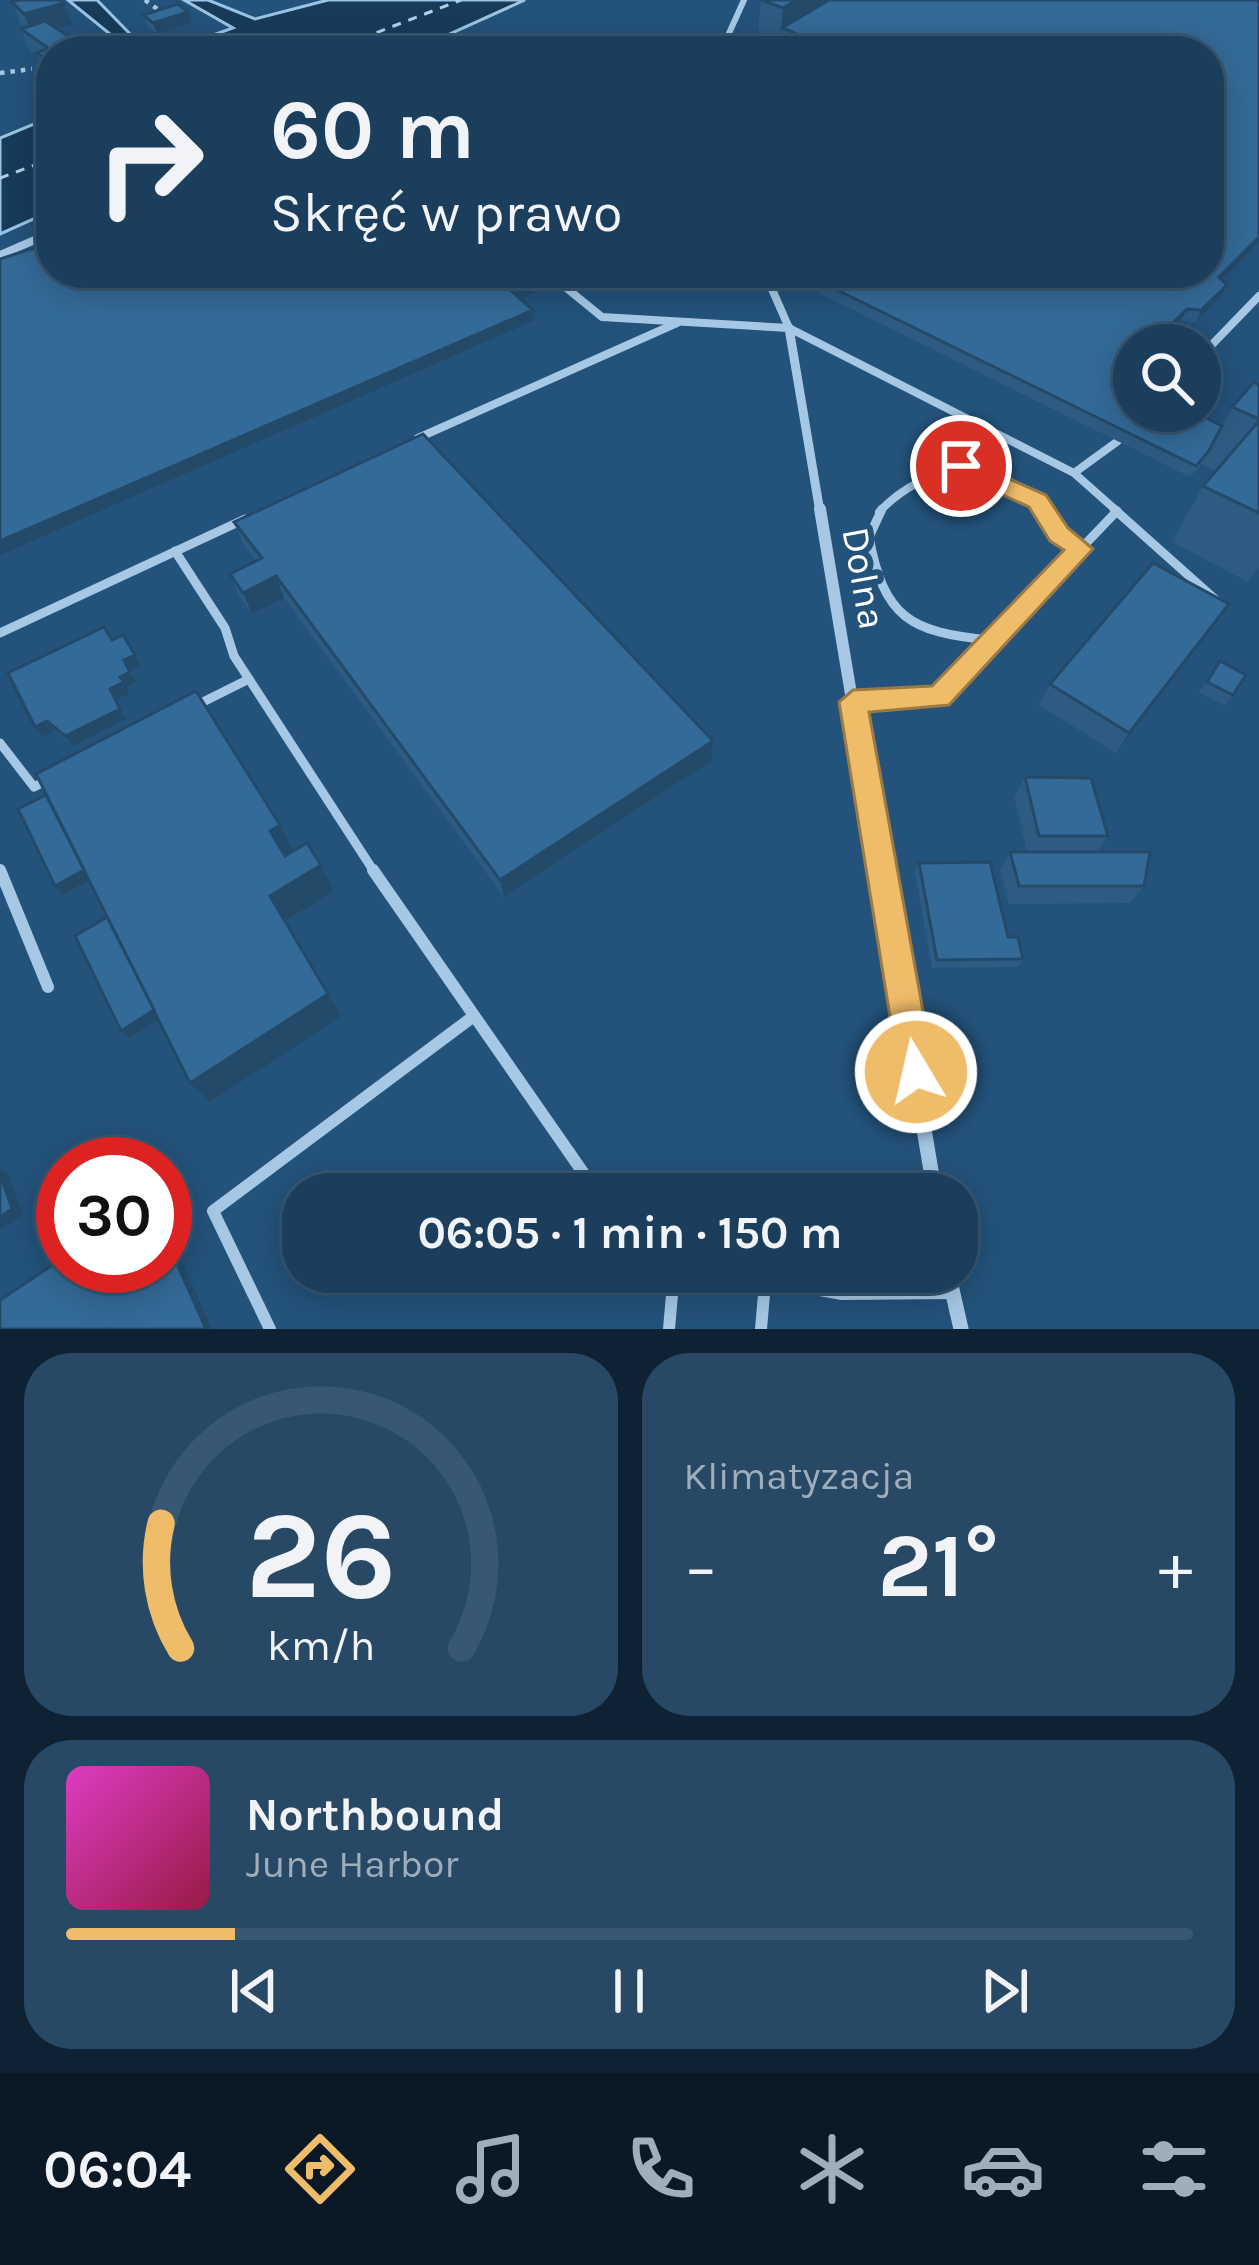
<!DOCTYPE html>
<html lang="pl">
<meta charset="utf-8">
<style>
:root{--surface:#1a3e5c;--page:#274965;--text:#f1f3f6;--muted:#9faebb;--line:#385772;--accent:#efbc6a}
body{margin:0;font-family:Karla,sans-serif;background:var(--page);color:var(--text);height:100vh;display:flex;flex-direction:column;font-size:45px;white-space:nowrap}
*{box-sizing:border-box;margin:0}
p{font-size:39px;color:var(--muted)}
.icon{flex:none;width:66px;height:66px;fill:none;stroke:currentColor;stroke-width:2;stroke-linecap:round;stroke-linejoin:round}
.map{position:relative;height:1329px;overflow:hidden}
.details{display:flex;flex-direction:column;gap:24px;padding:24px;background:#0e2233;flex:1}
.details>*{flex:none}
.guide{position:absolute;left:36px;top:36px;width:1188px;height:252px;border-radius:48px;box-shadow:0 6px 30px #0003,0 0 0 3px var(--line);background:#1a3e5c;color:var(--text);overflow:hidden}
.buttons{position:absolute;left:1113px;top:324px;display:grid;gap:24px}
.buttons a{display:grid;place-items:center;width:108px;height:108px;border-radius:50%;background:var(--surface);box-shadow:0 6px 30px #0003,0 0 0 3px var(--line);font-size:60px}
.speed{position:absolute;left:36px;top:1137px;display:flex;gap:24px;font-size:60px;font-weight:700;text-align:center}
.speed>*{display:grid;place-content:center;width:156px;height:156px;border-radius:50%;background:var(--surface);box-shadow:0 6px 30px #0003,0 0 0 3px var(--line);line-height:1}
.speed .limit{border:18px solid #d22;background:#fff;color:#111}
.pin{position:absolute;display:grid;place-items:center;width:102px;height:102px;color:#fff;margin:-51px;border:6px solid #fff;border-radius:50%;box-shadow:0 3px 12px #0007}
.me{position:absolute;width:132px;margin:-66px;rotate:351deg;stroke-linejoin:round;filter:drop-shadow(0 0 9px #0008)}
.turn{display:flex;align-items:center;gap:42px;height:252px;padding:0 36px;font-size:54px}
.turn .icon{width:156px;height:156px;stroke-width:2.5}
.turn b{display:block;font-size:84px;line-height:102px}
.big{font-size:90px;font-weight:700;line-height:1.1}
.details .tile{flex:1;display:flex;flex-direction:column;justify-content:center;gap:18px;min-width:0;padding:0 42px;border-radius:48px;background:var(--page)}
.details .dial{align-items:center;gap:0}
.dial svg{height:312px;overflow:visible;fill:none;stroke:var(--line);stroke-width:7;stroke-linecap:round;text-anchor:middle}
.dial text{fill:var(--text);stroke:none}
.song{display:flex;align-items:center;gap:36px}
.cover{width:144px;height:144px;border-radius:18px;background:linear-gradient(135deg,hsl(310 70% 55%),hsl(340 70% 35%))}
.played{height:12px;border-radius:6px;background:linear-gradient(90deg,var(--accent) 15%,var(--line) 15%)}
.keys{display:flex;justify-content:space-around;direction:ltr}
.heat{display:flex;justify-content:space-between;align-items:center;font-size:66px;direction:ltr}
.details .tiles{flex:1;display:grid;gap:24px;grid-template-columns:1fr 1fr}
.tile:last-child{grid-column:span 2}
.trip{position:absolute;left:282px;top:1173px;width:696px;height:120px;border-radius:48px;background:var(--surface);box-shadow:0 6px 30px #0003,0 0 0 3px var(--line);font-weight:700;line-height:120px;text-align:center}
.tab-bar{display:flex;height:192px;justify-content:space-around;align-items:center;background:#0a1925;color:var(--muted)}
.tab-bar .icon{width:84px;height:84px}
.tab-bar .active{color:var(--accent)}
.tab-bar b{font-size:54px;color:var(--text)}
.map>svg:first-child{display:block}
.water{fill:#183b5a;stroke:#9ac4e5;stroke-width:3}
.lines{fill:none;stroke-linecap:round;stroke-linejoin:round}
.ferry{stroke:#b1d2ec;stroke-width:3;stroke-dasharray:9 8;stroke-linecap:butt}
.path{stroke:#a6c8e4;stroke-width:4.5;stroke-dasharray:4.5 6;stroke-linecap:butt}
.lane-far3{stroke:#a6c8e4;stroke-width:6}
.lane-far2{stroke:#a6c8e4;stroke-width:8}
.lane-far1{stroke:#a6c8e4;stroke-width:9}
.lane{stroke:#a6c8e4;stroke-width:12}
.street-far2{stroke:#a6c8e4;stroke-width:9}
.street-far1{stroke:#a6c8e4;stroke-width:12}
.street{stroke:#a6c8e4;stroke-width:15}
.wall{fill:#2d5b82}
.shaded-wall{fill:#244a6a}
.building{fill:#346a97;stroke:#244a6a;stroke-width:3}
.route{fill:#efbc6a;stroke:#9b7a45;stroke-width:3}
.labels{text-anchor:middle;stroke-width:12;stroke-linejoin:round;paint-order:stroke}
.street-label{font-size:39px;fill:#fff;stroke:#23527a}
</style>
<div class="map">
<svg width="1259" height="1329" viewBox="0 0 1259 1329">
<rect width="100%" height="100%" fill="#23527a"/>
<g class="water">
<polygon points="68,0 97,0 135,39 166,51 131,51"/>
<polygon points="184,0 208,0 255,19 328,0 525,0 412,51 168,51 233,28"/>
<polygon points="51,117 51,211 0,234 0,138"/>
</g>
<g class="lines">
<g class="ferry">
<polyline points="329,51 461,0"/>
<polyline points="0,178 51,159"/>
</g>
<g class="path">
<polyline points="145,0 164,14"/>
<polyline points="0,73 32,69"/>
</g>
<polyline class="lane-far3" points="721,51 744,0"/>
<g class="lane-far2">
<polyline points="0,255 51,233"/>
<polyline points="548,273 602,317 789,328 1074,473 1118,512"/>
<polyline points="765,273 789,328"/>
<polyline points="1200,357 1259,296"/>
<polyline points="418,438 677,323"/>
<polyline points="1074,473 1118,441"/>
<path d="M879,512C928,460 999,455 1048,512"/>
</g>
<g class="lane-far1">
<path d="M882,509L869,537C884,618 910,632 989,640"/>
<polyline points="1046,509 1080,549"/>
<polyline points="1114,509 1216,600"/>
<polyline points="175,551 225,628 234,656 375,873"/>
<polyline points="0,633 245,519"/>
<polyline points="853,702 939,697 1117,511"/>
<polyline points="195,706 249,679"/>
<polyline points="0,743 34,787 51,778"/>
<polyline points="0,869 2,873"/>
</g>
<g class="lane">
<polyline points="0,870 48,987"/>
<polyline points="373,870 598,1194"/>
<polyline points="720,1272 842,1294 953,1293"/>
<polyline points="270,1329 213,1211 474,1016"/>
<polyline points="669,1329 674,1272"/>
<polyline points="761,1329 765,1283"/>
</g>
<polyline class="street-far2" points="789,328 820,512"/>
<polyline class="street-far1" points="820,509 881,873"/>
<g class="street">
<polyline points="880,870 935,1194"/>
<polyline points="948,1272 961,1329"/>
</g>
</g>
<g class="wall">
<polygon points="761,0 1259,0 1259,243 1222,280 1227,285 1221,296 1196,322 1181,320 1157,345 1134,345 1134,368 1123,378 1222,426 1232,407 1259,385 1259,568 1248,582 1172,542 1203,486 1216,471 1202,464 1190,477 819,293 821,284 818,283 820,273 1209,273 1209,51 812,51 758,31"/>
<polygon points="12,2 72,24 57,28 51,51 51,79 46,75 38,56 29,50 21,29 25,28 20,23"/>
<polygon points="143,15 192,22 157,34 147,26"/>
<polygon points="42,259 497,278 496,273 534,293 520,299 533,310 533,321"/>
<polygon points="234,522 711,761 504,897 284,598 252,614 239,596 230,574 256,561 243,544"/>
<polygon points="1229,604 1215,625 1116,753 1039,705 1050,684"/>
<polygon points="112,640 141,665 130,671 136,682 127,687 130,693 116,700 126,719 72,746 55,731 43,737 35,727"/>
<polygon points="1220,661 1233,695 1225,706 1199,692"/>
<polygon points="1025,777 1108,836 1097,852 1144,886 1130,903 1009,904 1000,870 1010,852 1027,852 1014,797"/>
<polygon points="919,863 1023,959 1017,967 932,968 915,872"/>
</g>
<g class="shaded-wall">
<polygon points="797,0 829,0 782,28 780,38 783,8"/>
<polygon points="64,3 72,24 33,36 24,14"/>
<polygon points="188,12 192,22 157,34 153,23"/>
<polygon points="1259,237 1259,243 1214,288 1219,277"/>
<polygon points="534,282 534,293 516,301 515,289"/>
<polygon points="1227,285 1221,296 1196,322 1201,310"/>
<polygon points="1187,309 1181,320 1157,345 1150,345"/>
<polygon points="533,310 533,321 0,555 0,541"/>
<polygon points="1134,361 1134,368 1114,388 1119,376"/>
<polygon points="276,576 284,598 252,614 243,593"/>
<polygon points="1229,604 1215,625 1116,753 1129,733"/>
<polygon points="135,655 141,665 130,671 124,660"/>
<polygon points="130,672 136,682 127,687 130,693 116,700 126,719 72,746 65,736 120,677"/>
<polygon points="47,721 55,731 43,737 35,727"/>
<polygon points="713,741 711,761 504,897 500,880"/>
<polygon points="280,825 294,852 284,858 270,831"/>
<polygon points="321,865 334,891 285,921 270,896"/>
<polygon points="88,867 96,876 63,895 55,886"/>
<polygon points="119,922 166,1015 129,1038 121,1031"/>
<polygon points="328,994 341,1016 210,1102 190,1083"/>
<polygon points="0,1169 8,1173 23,1215 0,1229"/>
<polygon points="165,1224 212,1329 206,1329 165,1237"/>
</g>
<g class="building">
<polygon points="19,0 60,0 64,3 24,14 12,2"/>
<polygon points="761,0 797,0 783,8"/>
<polygon points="829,0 1259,0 1259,237 1219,277 1227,285 1201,310 1187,309 1150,345 1134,345 1134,361 1119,376 1134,383 1134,411 1192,411 1222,426 1208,452 1196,466 821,282 829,276 823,273 1209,273 1209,51 841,51 782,28"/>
<polygon points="178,4 188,12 153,23 143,15"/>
<polygon points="45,21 90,50 51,51 51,63 37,53 48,48 21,29"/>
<polygon points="476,45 490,51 463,51"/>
<polygon points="34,248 42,259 51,255 51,273 491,273 533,310 0,541 0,259"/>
<polygon points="496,273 524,273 534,282 515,289"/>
<polygon points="1254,382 1259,385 1259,419 1232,407"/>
<polygon points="1259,421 1259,513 1203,486"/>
<polygon points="423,434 713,741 500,880 276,576 243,593 230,574 262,558 234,522"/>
<polygon points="1153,563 1229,604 1129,733 1050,684"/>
<polygon points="104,627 112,640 123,635 135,655 124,660 130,672 120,677 124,682 110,689 120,709 65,736 47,721 35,727 8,673"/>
<polygon points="1220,661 1246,675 1233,695 1207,682"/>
<polygon points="196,691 280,825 270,831 285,856 307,843 321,865 270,896 328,994 190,1083 36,774"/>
<polygon points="1025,777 1091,778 1108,836 1039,836"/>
<polygon points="46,795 84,870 55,886 18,809"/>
<polygon points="1010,852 1150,852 1144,886 1019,886"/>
<polygon points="990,862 1008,937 1018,937 1023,959 937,960 919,863"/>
<polygon points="107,917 154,1010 121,1031 75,936"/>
<polygon points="0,1174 12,1209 0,1217"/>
<polygon points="165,1237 206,1329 0,1329 0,1300 63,1258 63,1266 165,1266"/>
</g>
<polygon class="route" points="961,458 1046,495 1068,528 1093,549 949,705 869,712 934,1072 928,1085 916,1090 904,1085 899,1072 839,702 853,690 932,686 1064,550 1050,541 1029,507 953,472 949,466"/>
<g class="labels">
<g class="street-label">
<text transform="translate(865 578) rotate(80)" y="14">Dolna</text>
</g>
</g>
</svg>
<div class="buttons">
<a><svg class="icon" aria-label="search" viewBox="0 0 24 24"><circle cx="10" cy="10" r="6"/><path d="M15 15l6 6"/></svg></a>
</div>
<div class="speed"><div class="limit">30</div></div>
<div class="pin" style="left:961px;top:466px;background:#d93025"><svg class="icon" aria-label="arrive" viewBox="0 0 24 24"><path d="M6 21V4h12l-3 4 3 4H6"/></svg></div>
<svg class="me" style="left:916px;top:1072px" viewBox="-20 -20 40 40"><circle r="17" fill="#efbc6a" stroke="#fff" stroke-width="3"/><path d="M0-11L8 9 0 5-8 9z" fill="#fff"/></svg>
<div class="trip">06:05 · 1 min · 150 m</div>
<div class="guide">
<div class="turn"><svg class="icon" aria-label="right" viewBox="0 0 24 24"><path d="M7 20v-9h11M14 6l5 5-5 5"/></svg><div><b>60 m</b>Skręć w prawo</div></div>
</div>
</div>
<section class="details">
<div class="tiles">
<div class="tile dial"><svg viewBox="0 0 100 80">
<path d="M14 69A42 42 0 1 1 86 69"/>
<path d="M14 69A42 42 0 0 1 9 37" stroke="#efbc6a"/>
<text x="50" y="56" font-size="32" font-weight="700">26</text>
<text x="50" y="72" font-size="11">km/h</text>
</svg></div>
<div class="tile"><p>Klimatyzacja</p>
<div class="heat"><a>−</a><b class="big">21°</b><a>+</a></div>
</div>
<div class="tile">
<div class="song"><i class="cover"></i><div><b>Northbound</b><p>June Harbor</p></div></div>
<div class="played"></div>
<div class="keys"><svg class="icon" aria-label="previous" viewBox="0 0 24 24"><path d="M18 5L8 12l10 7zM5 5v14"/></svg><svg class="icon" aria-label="pause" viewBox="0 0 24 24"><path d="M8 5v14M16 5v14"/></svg><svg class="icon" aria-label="next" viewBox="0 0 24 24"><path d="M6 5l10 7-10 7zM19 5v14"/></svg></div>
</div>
</div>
</section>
<nav class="tab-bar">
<b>06:04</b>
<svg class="icon active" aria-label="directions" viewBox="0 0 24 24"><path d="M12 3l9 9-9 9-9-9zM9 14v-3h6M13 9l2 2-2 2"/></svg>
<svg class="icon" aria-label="music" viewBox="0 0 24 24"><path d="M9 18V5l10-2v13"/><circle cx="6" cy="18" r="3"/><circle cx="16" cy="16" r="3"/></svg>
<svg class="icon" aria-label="phone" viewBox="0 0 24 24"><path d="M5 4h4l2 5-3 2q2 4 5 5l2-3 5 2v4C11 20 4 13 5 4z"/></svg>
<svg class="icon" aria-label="climate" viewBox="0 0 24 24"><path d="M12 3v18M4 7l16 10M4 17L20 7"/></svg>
<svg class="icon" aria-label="car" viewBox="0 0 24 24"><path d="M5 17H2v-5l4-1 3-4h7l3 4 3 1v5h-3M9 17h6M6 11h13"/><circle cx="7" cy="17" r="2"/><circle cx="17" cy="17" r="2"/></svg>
<svg class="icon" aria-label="filters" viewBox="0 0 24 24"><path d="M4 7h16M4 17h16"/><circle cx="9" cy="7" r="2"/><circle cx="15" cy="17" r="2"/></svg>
</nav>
